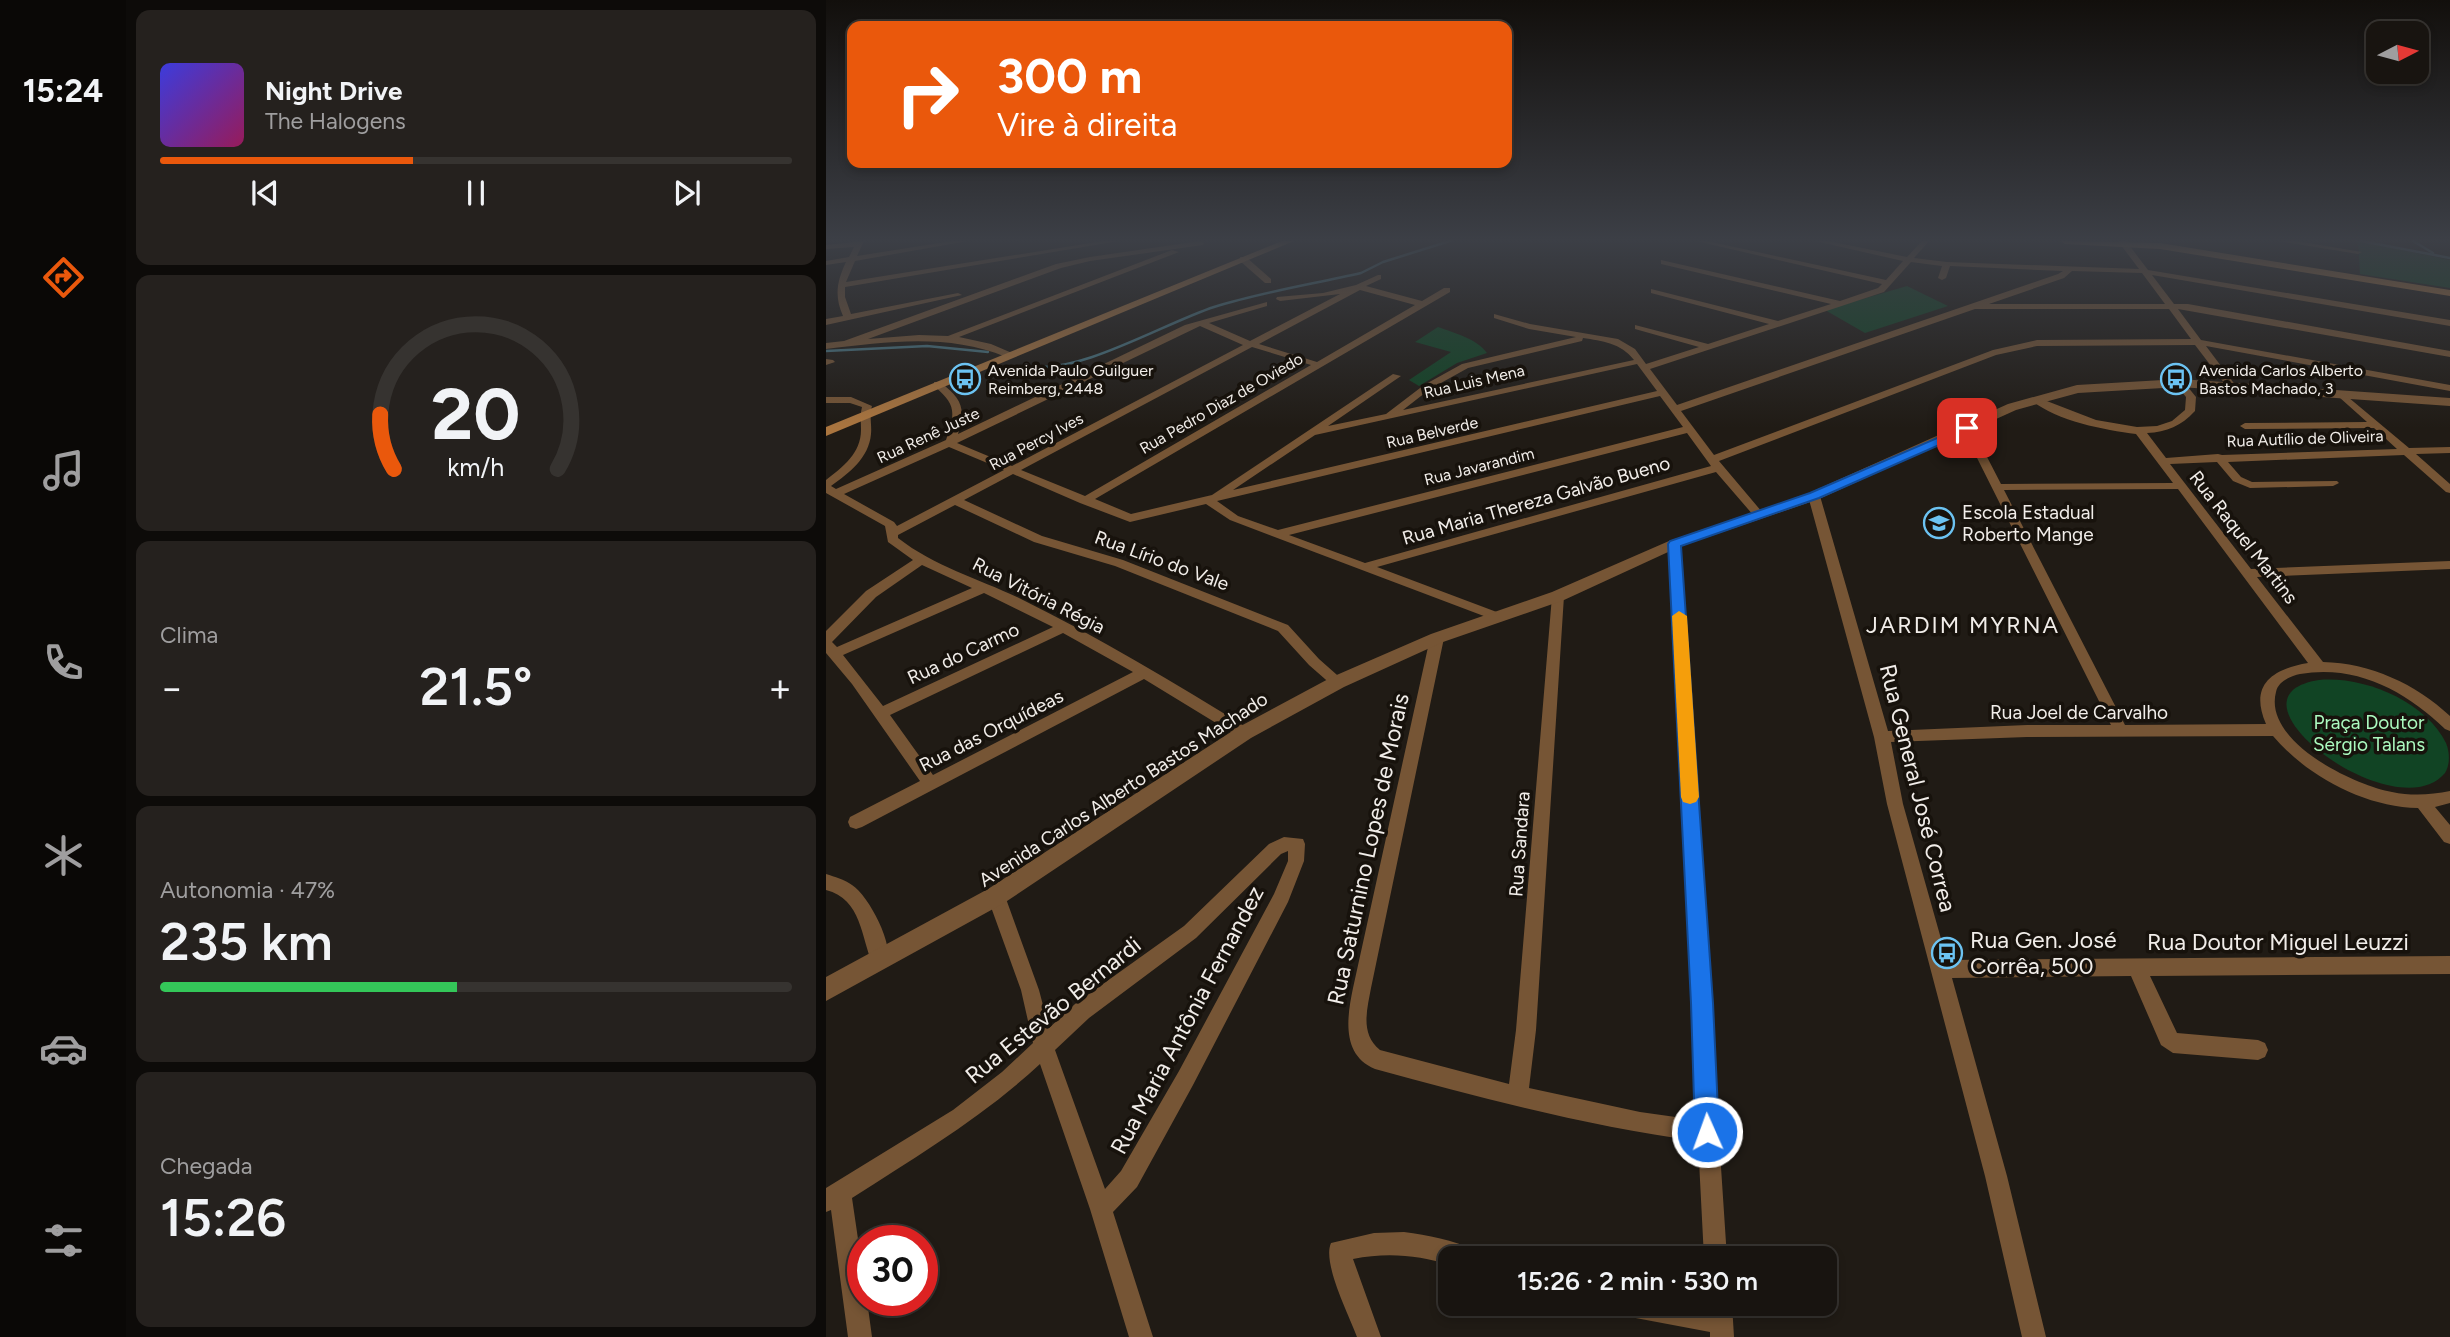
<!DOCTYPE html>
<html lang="pt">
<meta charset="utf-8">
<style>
:root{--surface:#181410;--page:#25211e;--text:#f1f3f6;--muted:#9f9e9f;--line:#363330;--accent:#ea580c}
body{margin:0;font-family:Figtree,sans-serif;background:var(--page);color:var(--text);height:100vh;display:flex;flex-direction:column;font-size:26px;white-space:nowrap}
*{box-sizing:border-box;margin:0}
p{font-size:23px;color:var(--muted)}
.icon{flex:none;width:38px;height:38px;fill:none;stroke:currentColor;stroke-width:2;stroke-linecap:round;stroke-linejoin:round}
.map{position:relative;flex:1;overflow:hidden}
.side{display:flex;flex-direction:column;gap:10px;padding:10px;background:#0d0b09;width:700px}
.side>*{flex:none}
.top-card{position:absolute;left:21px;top:21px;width:665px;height:147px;border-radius:14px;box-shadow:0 4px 10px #0003,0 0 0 2px var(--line);background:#ea580c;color:#fff;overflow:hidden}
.needle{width:46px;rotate:84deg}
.tools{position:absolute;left:1540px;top:21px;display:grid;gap:14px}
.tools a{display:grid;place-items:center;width:63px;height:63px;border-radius:14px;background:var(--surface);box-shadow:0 4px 10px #0003,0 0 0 2px var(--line);font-size:35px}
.speed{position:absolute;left:21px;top:1225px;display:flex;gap:14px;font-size:35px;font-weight:700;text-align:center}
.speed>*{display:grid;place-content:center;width:91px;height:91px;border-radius:50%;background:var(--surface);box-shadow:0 4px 10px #0003,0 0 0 2px var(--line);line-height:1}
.speed .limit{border:10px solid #d22;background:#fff;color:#111}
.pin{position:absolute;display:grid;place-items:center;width:60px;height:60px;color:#fff;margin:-30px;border-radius:14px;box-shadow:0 4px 10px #0006}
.me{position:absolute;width:77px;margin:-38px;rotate:358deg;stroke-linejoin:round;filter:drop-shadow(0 0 5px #0008)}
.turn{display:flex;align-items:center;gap:24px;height:147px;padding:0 35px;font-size:32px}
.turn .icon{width:91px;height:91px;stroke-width:2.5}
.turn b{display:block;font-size:49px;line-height:60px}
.big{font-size:52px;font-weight:600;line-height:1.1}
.side .card{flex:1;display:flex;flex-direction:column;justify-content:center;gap:10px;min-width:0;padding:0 24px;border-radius:14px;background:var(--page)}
.side .dial{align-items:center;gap:0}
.dial svg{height:182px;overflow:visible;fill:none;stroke:var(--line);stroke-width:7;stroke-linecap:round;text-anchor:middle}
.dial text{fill:var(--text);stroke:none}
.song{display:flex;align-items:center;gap:21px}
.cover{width:84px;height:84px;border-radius:10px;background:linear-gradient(135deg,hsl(240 70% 55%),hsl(330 70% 35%))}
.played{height:7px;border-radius:4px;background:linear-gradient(90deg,var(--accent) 40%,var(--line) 40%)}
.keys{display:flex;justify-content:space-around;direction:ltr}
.heat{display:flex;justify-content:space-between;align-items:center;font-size:38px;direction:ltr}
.charge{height:10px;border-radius:5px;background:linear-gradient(90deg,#34c759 47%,var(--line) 0)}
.trip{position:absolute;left:612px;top:1246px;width:399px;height:70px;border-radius:14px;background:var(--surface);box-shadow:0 4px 10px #0003,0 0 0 2px var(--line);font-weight:600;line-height:70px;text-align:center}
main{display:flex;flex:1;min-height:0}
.dock{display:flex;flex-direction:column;width:126px;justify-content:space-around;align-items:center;background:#0a0806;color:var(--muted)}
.dock .icon{width:49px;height:49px}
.dock .current{color:var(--accent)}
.dock b{font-size:32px;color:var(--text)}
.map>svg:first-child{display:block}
.green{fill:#114424}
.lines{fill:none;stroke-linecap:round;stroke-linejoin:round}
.stream{stroke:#48737f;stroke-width:2.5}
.minor{fill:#765535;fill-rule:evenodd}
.tertiary{fill:#765535;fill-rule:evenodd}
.secondary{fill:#aa753f;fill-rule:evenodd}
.route{fill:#1a73e8;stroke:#114b97;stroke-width:2}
.slow{fill:#f59e0b}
.labels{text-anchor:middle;stroke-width:7;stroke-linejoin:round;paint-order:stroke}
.far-poi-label{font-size:16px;fill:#f1ede9;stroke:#17120c;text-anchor:start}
.far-street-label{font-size:16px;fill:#f1ede9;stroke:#17120c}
.street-label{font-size:19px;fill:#f1ede9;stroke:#17120c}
.poi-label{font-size:19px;fill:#f1ede9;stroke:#17120c;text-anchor:start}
.park-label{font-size:19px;fill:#abfabf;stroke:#17120c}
.quarter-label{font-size:23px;letter-spacing:2px;fill:#f1ede9;stroke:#17120c}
.near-street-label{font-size:23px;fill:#f1ede9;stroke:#17120c}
.near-poi-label{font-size:23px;fill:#f1ede9;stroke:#17120c;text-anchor:start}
</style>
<main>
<nav class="dock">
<b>15:24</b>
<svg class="icon current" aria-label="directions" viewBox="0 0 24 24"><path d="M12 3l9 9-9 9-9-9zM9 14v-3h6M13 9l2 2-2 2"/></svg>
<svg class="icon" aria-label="music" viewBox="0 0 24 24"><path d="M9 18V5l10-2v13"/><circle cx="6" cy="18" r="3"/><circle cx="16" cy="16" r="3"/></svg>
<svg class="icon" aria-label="phone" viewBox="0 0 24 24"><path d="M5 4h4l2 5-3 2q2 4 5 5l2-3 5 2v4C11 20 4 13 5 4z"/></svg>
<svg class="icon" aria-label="climate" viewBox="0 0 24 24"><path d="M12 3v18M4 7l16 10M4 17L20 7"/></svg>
<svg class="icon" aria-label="car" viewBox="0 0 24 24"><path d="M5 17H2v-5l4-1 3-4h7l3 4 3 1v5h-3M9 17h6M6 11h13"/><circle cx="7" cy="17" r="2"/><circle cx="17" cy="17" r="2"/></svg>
<svg class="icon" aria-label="filters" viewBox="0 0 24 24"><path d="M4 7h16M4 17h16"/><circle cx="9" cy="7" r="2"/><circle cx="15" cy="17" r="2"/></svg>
</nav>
<section class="side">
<div class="card">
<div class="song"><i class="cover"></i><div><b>Night Drive</b><p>The Halogens</p></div></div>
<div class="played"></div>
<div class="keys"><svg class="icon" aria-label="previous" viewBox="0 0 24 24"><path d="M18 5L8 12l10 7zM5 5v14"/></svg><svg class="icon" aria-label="pause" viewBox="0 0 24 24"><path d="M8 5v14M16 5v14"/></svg><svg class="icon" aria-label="next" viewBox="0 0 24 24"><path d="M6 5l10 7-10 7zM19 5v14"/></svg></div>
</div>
<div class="card dial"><svg viewBox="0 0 100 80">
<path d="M14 69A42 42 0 1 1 86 69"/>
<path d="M14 69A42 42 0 0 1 8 45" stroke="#ea580c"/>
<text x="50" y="56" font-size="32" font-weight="700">20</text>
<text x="50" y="72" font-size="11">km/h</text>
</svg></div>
<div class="card"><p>Clima</p>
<div class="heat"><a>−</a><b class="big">21.5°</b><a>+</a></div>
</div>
<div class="card"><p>Autonomia · 47%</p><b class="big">235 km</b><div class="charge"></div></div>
<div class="card"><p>Chegada</p><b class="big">15:26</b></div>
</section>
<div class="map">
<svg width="1624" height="1337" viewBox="0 0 1624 1337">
<rect width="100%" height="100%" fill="#201b15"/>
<g class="green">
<polygon points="1532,241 1624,260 1624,288 1534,274"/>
<polygon points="1081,286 1122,306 1039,333 999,310"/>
<path d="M612,327C628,333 650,338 661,353L631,363L593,386L583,380L625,352L589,342Z"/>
<path d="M1493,680C1538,676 1599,701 1620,743C1624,753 1624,765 1619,773C1570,832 1387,696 1493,680Z"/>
</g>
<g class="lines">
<g class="stream">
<polyline points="1535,241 1624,258"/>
<polyline points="1587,241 1607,253"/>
<polyline points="0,351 101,346 162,352"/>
<path d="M206,366C252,375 341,322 388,307C436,292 487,284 535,273L557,262L624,241"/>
</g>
<g class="minor">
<path d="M38,241L31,256L126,241H142L29,261L20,282L277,241H293L19,287V297L25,314L132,293L136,295L0,325V319L17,316C8,296 11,281 20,262L0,265V261L23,257L28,247L0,249V245Z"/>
<path d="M374,241L378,243L377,245L264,261L235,268L42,339L93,335L122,336L346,250L353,252L133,337L165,344L186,353V357H180C121,333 61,342 0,349V343L18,341L230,264L264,257Z"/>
<path d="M870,241H881L1060,280L1077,261L989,241H1002L1081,257L1096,241H1103L1088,258L1121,262L1313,269L1292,241H1300L1322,270L1624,320V326L1326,275L1348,304H1362L1624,351V357L1352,309L1375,340L1624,385V391L1380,346L1410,386L1405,389L1402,388L1369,345L1211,346L1170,355L893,461L936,512V516H928L890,472L551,567L676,614L678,617L676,620L671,621L404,520L380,504L304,522L254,503L187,474L138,500L216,536L297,560L462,625L493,659L519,682L517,686H507L483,665L452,631L289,566L208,542L129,505L72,535V538C109,567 154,579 195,599C274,638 349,683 423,729L425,733L423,737H413L318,679L36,827L30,829L24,827L22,822L24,817L94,781L26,684L0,653V631L40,591L87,560L62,542L59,526L0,493V480C17,467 35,453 35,430C35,422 34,415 36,407L24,403H0V397H25L46,406C43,416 46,424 45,434C43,458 23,473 5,486L10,489L120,440C129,413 131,405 108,386V382H114C136,399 140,408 132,434L359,325L441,302V306L383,323L424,341L514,294L454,301L450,299L451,297L497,293L530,285L552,275H555V279L540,286L596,301L618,288H624V292L269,499L305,514L386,495L567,374L575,376L502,426L560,414L598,385L636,364L750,337L703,329L668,318V314L704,324L792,339L809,349L820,364L873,347L809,329V325L882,344L943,324L825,293V289L952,321L1005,304L835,264V260L1014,301L1052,288L1056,284ZM1085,262L1116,266L1112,278L1116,280L1120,278L1124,266L1237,271L1232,274L851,405L824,369L1058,292ZM1246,271L1316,273L1339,304H1163L1238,278ZM534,290L589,305L491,362L433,344ZM1149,309H1343L1365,339L1211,340L1167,350L888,455L855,411ZM374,326L417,345L186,466L131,443ZM757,338C776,341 795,343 808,360L577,410L604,389L642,368L756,341ZM426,347L485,365L259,496L195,470ZM811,364L831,391L407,490L489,435ZM834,396L857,427L452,530L412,516L391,501ZM861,433L885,466L539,563L463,535ZM123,447L178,470L71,526L68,522L18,494ZM96,565L146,588L11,647L6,642L50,597ZM158,593L227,627L57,706L17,655ZM237,633L307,672L107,775L64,715Z"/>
<polygon points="1453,241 1470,241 1536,252 1532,254"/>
<polygon points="414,257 420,257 445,279 445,283 439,283 414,261"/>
<polygon points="0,359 7,360 9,362 0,365"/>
<path d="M1354,380L1357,381L1370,397L1369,411C1355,426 1341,432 1321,433L1340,458L1392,454L1396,455L1571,449L1548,428L1419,429L1414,426L1419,423L1541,422L1513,397L1511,395L1516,392L1583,448L1624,447V453L1590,454L1624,484V493L1620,492L1578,455L1402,462L1415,477L1426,482L1511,481L1513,483L1507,486L1424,488L1407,481L1391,462L1344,464L1425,569L1624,561V569L1431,577L1497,662C1544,663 1590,684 1624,716V731L1619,729C1580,691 1530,664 1474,674C1465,676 1452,681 1450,692C1437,741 1527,785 1566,792C1585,796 1605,795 1624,791V803L1609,807L1624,825V844L1618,842L1592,808C1538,807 1481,776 1447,736L1201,737L1065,742L1077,804L1121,960L1624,956V974L1324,976L1351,1033L1432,1040L1439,1043L1442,1050L1439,1057L1432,1060L1347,1053L1335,1045L1305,976L1126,978L1181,1176L1220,1337H1196L1159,1176L1061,804L1048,737L982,496L988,493L994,496L1062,731L1201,725H1285L1136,428L1137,426H1145L1175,484L1347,483L1310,434C1278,430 1230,421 1205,400L1213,398L1270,420L1311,427L1331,426L1346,421L1359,410L1360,397L1349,383ZM1352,489L1482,663C1446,669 1423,685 1440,724L1299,725L1178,490Z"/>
<path d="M848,540L854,544L901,1258H878L872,1141C763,1127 656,1098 549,1069C515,1055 521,1017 527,988L604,638L611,633L618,638L545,988C541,1010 534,1034 554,1050L683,1084L690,1030L726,596L732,592L738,596L710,1030L703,1088L814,1112L871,1120L842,544Z"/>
<path d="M458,837L477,839L479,844L478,861L462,902L367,1085L311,1187L287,1212L327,1337H303L264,1209L214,1064C157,1117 91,1156 26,1198L37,1273V1300H41L46,1337H22L5,1210L0,1212V1188L127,1110L176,1072L207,1043L195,990L161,896L164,891L170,888L176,891L179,896L213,990L223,1028L249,1004L358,926L443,844ZM462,851V861L448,894L353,1071L295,1171L279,1189L229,1050L263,1018L370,938L455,854Z"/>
<path d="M0,874C9,877 18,879 26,885C43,896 69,946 61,965L54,968L47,965C35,938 36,899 0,890Z"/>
<path d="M578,1232C602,1235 627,1240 649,1250L653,1258H625V1265C592,1255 561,1252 527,1259L555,1337H531C523,1315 496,1263 505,1243L548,1233Z"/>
<polygon points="787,1304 855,1304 882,1308 882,1304 906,1304 908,1337 884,1337 884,1332 799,1316 791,1312"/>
</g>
<polygon class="tertiary" points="1354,379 1624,398 1624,406 1354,387 1252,393 1190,410 993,499 853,547 738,600 617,642 518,687 425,738 178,903 0,1001 0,977 162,889 411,728 506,677 605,634 726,592 843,541 983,493 1182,404 1251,385"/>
<g class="secondary">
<polygon points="456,241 468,241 0,436 0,427"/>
<polygon points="1235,241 1334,243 1624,290 1624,296 1334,249 1239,244"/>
</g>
</g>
<linearGradient id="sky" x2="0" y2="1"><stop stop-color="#120f0c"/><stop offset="0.56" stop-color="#3c3f46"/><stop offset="1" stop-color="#3c3f46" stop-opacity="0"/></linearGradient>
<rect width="1624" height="428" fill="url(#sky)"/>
<polygon class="route" points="1141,425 1147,428 1145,431 993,498 855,546 887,1003 893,1132 890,1140 881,1144 873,1140 869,1132 865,1003 842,544 844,541 984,493"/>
<polygon class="slow" points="853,611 861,616 873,797 870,802 864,804 857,802 855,797 846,616"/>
<defs>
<g id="bus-ring" transform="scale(1.575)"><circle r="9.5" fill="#17120c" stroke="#6cc3f2" stroke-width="1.5"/><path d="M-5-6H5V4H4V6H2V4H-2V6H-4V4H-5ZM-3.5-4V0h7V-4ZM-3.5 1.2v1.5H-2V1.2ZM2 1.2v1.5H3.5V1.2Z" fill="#6cc3f2"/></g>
<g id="school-ring" transform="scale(1.575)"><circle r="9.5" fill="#17120c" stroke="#6cc3f2" stroke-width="1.5"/><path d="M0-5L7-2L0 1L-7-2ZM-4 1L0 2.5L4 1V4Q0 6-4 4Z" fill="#6cc3f2"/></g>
</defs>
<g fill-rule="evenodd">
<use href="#bus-ring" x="139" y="379"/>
<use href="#bus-ring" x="1350" y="379"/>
<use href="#school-ring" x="1113" y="523"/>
<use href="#bus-ring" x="1121" y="953"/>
</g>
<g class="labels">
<g class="far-poi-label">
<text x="162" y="376">Avenida Paulo Guilguer<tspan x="162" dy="18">Reimberg, 2448</tspan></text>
<text x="1373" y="376">Avenida Carlos Alberto<tspan x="1373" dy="18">Bastos Machado, 3</tspan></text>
</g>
<g class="far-street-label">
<text transform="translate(648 381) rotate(-13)" y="6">Rua Luis Mena</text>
<text transform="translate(395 403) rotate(-30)" y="6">Rua Pedro Diaz de Oviedo</text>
<text transform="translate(606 432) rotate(-13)" y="6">Rua Belverde</text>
<text transform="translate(102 435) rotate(-25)" y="6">Rua Renê Juste</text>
<text transform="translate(1479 438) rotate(-2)" y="6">Rua Autílio de Oliveira</text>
<text transform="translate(210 441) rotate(-28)" y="6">Rua Percy Ives</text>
<text transform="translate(653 466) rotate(-14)" y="6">Rua Javarandim</text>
</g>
<g class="street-label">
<text transform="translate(710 500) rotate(-16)" y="7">Rua Maria Thereza Galvão Bueno</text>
<text transform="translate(1418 537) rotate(52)" y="7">Rua Raquel Martins</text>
<text transform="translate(336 560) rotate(20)" y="7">Rua Lírio do Vale</text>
<text transform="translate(213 595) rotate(27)" y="7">Rua Vitória Régia</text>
<text transform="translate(137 653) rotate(-25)" y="7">Rua do Carmo</text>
<text x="1253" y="719">Rua Joel de Carvalho</text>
<text transform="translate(165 730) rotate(-27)" y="7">Rua das Orquídeas</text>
<text transform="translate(297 789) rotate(-33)" y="7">Avenida Carlos Alberto Bastos Machado</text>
<text transform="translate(693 844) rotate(-86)" y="7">Rua Sandara</text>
</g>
<g class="poi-label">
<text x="1136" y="519">Escola Estadual<tspan x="1136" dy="22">Roberto Mange</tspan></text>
</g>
<g class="park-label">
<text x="1543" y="729">Praça Doutor<tspan x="1543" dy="22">Sérgio Talans</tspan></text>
</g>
<g class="quarter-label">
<text x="1137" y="633">JARDIM MYRNA</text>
</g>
<g class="near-street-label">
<text transform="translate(1092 788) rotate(76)" y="8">Rua General José Correa</text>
<text transform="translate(542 849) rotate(-78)" y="8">Rua Saturnino Lopes de Morais</text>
<text x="1452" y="950">Rua Doutor Miguel Leuzzi</text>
<text transform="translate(227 1010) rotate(-39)" y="8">Rua Estevão Bernardi</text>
<text transform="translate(361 1020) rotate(-62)" y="8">Rua Maria Antônia Fernandez</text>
</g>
<g class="near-poi-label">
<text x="1144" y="948">Rua Gen. José<tspan x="1144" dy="26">Corrêa, 500</tspan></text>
</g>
</g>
</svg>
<div class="tools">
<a><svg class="needle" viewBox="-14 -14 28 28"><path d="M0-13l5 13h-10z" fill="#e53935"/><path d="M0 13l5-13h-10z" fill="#9f9e9f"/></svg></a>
</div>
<div class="speed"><div class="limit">30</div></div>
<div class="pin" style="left:1141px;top:428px;background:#d93025"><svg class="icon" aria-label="arrive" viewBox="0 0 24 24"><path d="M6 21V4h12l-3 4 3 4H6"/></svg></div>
<svg class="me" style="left:881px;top:1132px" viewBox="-20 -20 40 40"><circle r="17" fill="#1a73e8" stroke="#fff" stroke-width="3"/><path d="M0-11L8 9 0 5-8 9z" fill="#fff"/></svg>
<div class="trip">15:26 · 2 min · 530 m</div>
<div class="top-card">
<div class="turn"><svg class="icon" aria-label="right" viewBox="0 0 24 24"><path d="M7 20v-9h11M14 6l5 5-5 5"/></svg><div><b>300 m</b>Vire à direita</div></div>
</div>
</div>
</main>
